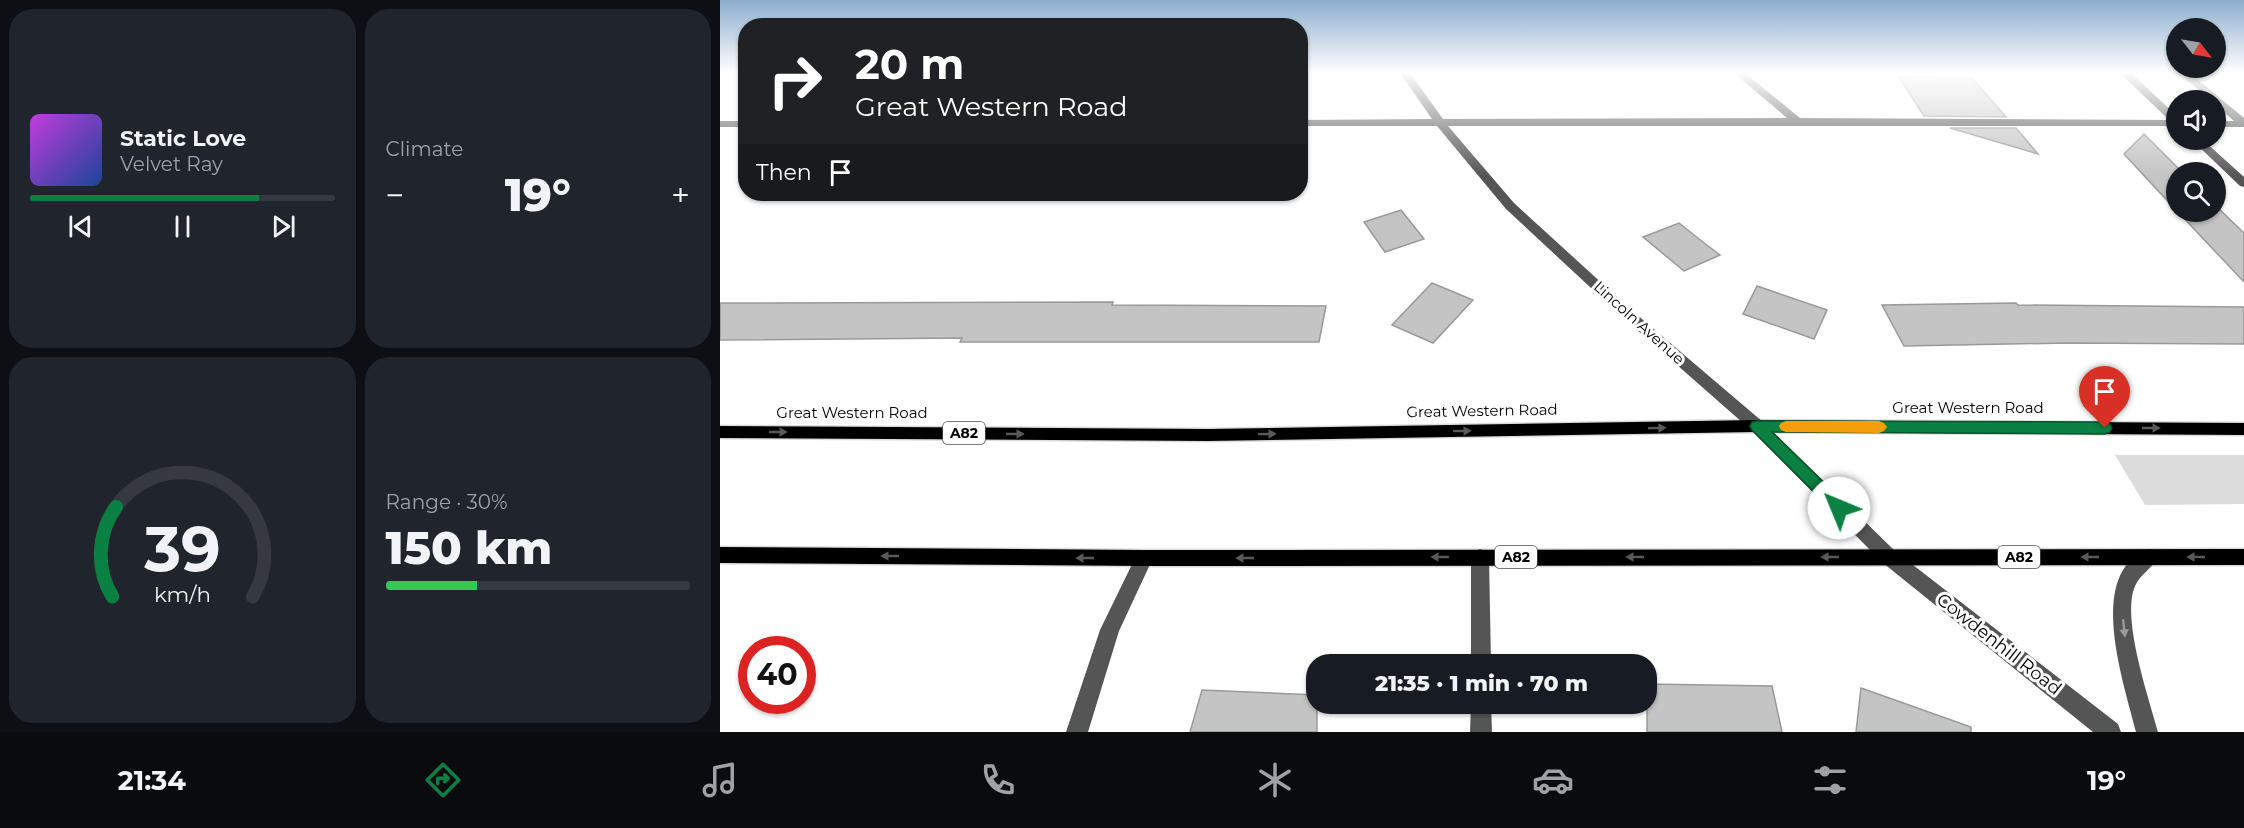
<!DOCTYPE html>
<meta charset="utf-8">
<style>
:root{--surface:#171b24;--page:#20242c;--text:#f1f3f6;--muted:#9ea1a6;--line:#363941;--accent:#0b8043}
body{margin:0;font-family:Montserrat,sans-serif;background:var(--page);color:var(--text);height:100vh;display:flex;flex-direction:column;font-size:22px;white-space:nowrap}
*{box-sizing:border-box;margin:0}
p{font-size:20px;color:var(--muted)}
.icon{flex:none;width:33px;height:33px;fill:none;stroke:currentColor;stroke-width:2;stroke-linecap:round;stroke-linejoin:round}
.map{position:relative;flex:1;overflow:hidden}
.sheet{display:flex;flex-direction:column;gap:9px;padding:9px;background:#0d0f14;width:720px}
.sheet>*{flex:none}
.top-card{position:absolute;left:18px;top:18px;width:570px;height:183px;border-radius:24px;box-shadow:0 2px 4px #0004;background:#202124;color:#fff;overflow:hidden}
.needle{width:39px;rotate:121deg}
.controls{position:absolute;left:1446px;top:18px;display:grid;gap:12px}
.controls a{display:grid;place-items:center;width:60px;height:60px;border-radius:50%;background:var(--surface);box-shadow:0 2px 4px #0004;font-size:30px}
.speed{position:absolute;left:18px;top:636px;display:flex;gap:12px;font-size:30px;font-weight:700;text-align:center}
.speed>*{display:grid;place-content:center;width:78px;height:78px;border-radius:50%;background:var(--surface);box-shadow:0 2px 4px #0004;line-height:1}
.speed .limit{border:9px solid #d22;background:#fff;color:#111}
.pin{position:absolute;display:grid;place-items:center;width:51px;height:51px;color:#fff;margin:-62px -26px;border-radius:50% 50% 50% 0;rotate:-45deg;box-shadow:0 0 6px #0007}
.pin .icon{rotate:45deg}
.me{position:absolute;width:66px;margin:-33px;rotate:315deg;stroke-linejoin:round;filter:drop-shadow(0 0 4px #0008)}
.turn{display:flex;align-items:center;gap:21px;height:126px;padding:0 18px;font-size:27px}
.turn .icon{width:78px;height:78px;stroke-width:2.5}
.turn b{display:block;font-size:42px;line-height:51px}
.then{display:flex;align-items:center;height:57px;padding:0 18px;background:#0003;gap:12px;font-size:22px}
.big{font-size:45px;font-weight:800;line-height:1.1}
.sheet .widget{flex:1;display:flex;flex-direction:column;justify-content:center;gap:9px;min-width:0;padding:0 21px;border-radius:24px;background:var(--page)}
.sheet .dial{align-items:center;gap:0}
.dial svg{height:156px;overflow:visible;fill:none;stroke:var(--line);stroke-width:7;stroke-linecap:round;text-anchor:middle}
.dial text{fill:var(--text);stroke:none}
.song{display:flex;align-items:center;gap:18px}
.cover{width:72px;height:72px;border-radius:9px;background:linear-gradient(135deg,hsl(290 70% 55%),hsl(220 70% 35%))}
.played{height:6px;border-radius:3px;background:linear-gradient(90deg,var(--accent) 75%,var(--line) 75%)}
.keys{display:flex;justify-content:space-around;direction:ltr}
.heat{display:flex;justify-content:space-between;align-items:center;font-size:33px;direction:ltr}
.charge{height:9px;border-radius:4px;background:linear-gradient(90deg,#34c759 30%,var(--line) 0)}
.sheet .tiles{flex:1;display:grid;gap:9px;grid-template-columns:repeat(2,1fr)}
.trip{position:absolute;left:586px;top:654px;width:351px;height:60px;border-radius:24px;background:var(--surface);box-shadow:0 2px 4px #0004;font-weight:800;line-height:60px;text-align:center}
.tabs{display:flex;height:96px;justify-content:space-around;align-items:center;background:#090b0e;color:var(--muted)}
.tabs .icon{width:42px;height:42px}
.tabs .active{color:var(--accent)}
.tabs b{font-size:27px;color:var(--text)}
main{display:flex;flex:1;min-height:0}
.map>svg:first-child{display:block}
.green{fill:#dcdcdc}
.building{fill:#c4c4c4;stroke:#999;stroke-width:1.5}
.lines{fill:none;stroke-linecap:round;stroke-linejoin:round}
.major-casing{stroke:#dbdbdb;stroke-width:3}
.minor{fill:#555;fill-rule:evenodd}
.major{fill:#000;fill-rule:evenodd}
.oneway{fill:#595959}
.oneway2{fill:#999}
.route{fill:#0b8043;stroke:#07532c;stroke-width:1.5}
.slow{fill:#f59e0b}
.labels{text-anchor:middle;stroke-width:6;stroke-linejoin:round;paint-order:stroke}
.shield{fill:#fff;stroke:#4c4c4c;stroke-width:1.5}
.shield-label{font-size:14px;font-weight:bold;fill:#000}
.street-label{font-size:15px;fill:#000;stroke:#fff}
.near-street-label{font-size:18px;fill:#000;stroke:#fff}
</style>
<main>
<section class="sheet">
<div class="tiles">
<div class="widget">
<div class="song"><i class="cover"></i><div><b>Static Love</b><p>Velvet Ray</p></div></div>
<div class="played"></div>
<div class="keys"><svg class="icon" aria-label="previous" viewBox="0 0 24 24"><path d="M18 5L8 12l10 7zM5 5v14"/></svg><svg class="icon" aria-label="pause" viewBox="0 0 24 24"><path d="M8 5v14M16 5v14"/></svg><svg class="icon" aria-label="next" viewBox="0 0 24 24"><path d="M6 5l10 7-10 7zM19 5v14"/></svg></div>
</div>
<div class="widget"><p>Climate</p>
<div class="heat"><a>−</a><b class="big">19°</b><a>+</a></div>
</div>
<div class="widget dial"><svg viewBox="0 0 100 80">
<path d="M14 69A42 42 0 1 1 86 69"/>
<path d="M14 69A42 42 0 0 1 16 23" stroke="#0b8043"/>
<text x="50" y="56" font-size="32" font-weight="700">39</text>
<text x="50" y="72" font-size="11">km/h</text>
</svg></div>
<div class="widget"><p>Range · 30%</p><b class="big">150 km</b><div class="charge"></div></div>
</div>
</section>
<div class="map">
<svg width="1524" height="732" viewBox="0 0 1524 732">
<rect width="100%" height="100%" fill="#fff"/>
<polygon class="green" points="1395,455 1524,455 1524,504 1425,505"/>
<g class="building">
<polygon points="1179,77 1252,78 1286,117 1204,116"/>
<polygon points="1230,128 1296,128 1318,154"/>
<polygon points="1424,134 1462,172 1456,172 1456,210 1404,154"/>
<polygon points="1496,206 1524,233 1524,282 1458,212 1496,212"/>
<polygon points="681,210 704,239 665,252 644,222"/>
<polygon points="959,223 979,239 1000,255 964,271 923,237"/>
<polygon points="712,283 753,300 713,343 672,325"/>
<polygon points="1037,286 1107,310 1094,339 1023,314"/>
<polygon points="393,302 392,305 606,306 599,342 240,342 242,338 0,340 0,303"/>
<polygon points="1296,303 1298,305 1524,307 1524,344 1346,343 1184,346 1162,305"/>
<polygon points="927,684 1052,686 1062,732 927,732"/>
<polygon points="1141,688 1251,727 1251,732 1136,732"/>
<polygon points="482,690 597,695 597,732 470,732"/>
</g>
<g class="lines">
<g class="major-casing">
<g id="major">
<polygon points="1037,420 1524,423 1524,435 1037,432 488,441 0,438 0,426 488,429"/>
<polygon points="0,547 424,550 1524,549 1524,565 424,566 0,563"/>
</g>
</g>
<g class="minor">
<polygon points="680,73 690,73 723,119 1067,118 1014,73 1025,73 1080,118 1449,120 1400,73 1411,73 1456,115 1456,126 728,126 794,203 909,308 1043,422 1175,551 1398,724 1401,732 1373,732 1163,563 1031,430 899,314 786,209 717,126 580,126 580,120 712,119"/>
<polygon points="1459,73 1470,73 1524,118 1524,127 1496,127 1496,121 1514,121 1496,105 1496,100 1490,100"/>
<rect x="0" y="121" width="26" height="6"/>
<polygon points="1472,140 1483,140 1524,177 1524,187 1520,186"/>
<polygon points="760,549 766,551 769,557 771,664 751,664 751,557 754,551"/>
<path d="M1429,549L1435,551L1438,557C1433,568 1420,574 1415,586C1401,618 1429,698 1438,732H1416C1405,685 1364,572 1429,549Z"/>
<polygon points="424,550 430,552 433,558 399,631 368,732 346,732 380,630 418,552"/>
<polygon points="751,704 771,704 772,732 750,732"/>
</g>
<use href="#major" class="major"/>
</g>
<defs><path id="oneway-solid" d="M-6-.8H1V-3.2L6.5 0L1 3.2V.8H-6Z" transform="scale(1.5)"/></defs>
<g class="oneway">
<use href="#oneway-solid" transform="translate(937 428) rotate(-1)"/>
<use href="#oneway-solid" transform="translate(1431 428)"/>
<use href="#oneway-solid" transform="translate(742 431) rotate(-1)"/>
<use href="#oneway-solid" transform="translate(58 432)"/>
<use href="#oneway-solid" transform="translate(295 434)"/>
<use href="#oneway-solid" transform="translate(547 434) rotate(-1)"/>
<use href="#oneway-solid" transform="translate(170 556) rotate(-180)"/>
<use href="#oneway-solid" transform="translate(720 557) rotate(180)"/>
<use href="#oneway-solid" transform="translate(915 557) rotate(180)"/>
<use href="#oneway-solid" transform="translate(1110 557) rotate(180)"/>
<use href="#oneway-solid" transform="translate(1370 557) rotate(-180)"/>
<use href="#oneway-solid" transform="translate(1476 557) rotate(-180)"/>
<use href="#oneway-solid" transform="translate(365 558) rotate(-180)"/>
<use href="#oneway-solid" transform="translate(525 558) rotate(180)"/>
</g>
<use class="oneway2" href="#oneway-solid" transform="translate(1404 628) rotate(84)"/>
<linearGradient id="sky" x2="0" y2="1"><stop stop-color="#8cadcc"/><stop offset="0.41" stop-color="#fff"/><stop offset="1" stop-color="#fff" stop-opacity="0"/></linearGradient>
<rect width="1524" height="176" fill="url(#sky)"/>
<polygon class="route" points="1037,421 1385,422 1390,424 1392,428 1390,432 1385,434 1052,432 1125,503 1127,508 1125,512 1119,514 1114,512 1032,430 1030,426 1032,422"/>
<polygon class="slow" points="1066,421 1159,421 1164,423 1167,427 1164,431 1159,433 1066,432 1061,430 1059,426 1061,423"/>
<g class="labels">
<g class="shield">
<rect x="223" y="422" width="42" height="22" rx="4.5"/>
<rect x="775" y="546" width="42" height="22" rx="4.5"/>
<rect x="1278" y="546" width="42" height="22" rx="4.5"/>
</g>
<g class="shield-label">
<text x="244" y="438">A82</text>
<text x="796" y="562">A82</text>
<text x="1299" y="562">A82</text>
</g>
<g class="street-label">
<text transform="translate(919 323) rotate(42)" y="5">Lincoln Avenue</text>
<text x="1248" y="413">Great Western Road</text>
<text transform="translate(762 411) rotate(-1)" y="5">Great Western Road</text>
<text x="132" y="418">Great Western Road</text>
</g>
<g class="near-street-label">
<text transform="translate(1279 644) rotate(38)" y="6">Cowdenhill Road</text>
</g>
</g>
</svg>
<div class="controls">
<a><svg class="needle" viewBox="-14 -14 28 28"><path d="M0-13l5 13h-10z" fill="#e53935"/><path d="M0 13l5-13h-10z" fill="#9ea1a6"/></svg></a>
<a><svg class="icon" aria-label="sound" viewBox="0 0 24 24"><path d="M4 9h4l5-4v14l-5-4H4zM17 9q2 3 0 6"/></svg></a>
<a><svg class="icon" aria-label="search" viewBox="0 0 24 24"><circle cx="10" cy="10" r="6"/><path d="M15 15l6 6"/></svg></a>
</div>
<div class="speed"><div class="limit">40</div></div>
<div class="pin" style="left:1385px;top:428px;background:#d93025"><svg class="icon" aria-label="arrive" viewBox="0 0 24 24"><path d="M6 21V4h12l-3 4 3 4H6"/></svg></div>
<svg class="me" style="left:1119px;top:508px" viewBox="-20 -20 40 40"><circle r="19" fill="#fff"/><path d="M0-13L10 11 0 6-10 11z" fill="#0b8043"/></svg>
<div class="trip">21:35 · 1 min · 70 m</div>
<div class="top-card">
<div class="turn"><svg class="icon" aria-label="right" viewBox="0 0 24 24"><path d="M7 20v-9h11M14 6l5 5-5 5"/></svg><div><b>20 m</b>Great Western Road</div></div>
<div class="then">Then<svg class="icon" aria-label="arrive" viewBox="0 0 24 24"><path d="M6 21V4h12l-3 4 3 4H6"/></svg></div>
</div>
</div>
</main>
<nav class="tabs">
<b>21:34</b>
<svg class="icon active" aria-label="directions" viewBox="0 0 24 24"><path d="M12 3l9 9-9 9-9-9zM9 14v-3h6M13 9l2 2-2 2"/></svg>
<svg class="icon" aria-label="music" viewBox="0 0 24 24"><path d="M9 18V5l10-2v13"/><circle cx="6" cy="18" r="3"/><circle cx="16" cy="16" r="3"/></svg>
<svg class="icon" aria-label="phone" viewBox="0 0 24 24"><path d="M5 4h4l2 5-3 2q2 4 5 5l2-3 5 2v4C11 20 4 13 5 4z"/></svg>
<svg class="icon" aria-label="climate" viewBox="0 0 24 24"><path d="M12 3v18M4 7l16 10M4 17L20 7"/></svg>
<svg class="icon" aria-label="car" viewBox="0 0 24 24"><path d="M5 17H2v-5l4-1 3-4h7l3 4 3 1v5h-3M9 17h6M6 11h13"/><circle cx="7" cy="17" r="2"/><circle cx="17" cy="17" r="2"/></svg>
<svg class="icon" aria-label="filters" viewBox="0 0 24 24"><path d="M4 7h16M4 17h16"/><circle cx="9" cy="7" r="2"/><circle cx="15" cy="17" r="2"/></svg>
<b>19°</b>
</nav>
